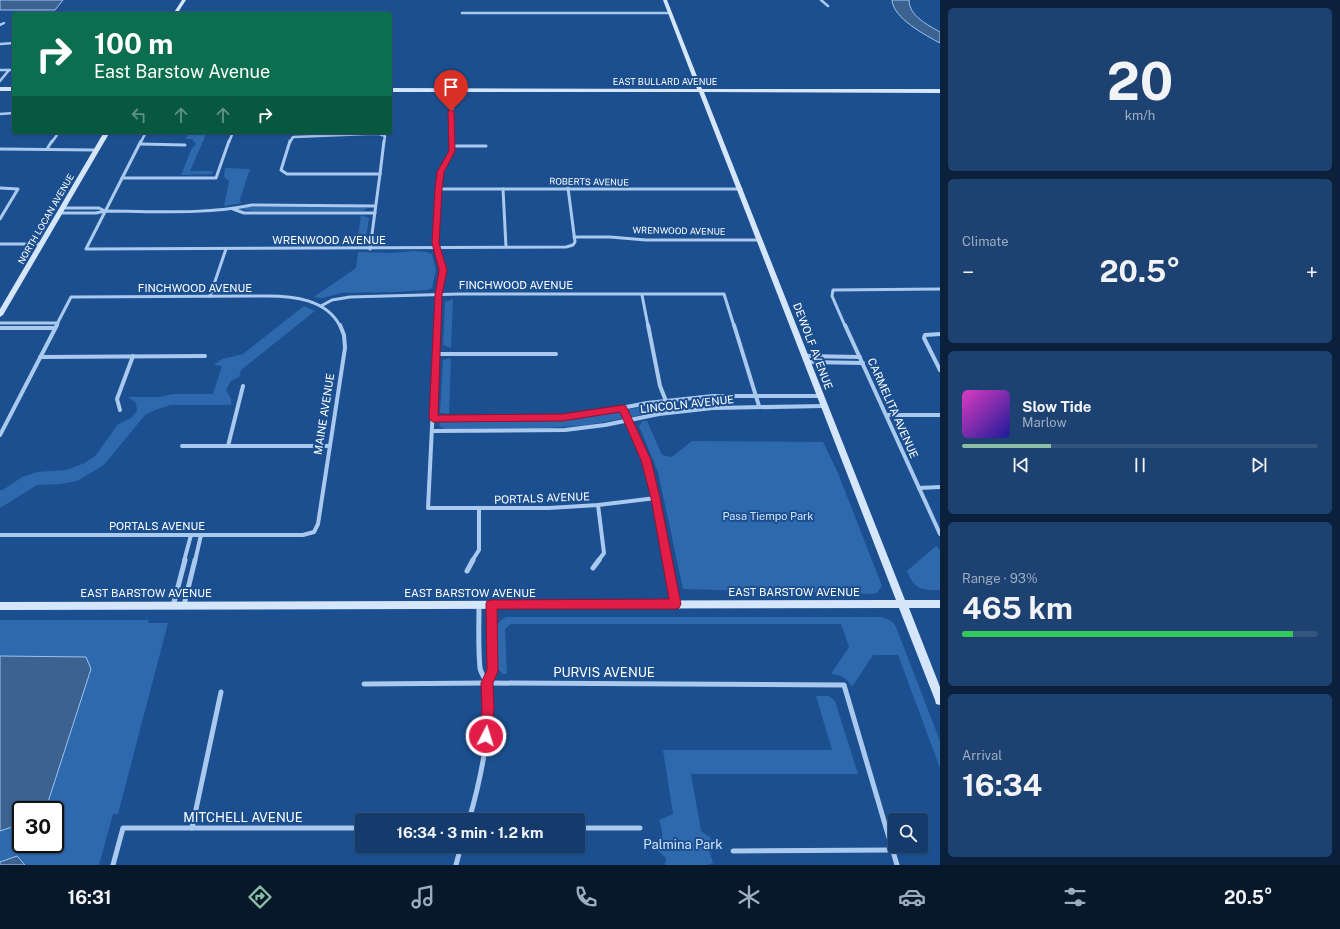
<!DOCTYPE html>
<meta charset="utf-8">
<style>
:root{--surface:#143b6b;--page:#1d4271;--text:#f1f3f6;--muted:#9dadc1;--line:#33557e;--accent:#8abfa5}
body{margin:0;font-family:"Public Sans",sans-serif;background:var(--page);color:var(--text);height:100vh;display:flex;flex-direction:column;font-size:15px;white-space:nowrap}
*{box-sizing:border-box;margin:0}
p{font-size:13px;color:var(--muted)}
.icon{flex:none;width:22px;height:22px;fill:none;stroke:currentColor;stroke-width:2;stroke-linecap:round;stroke-linejoin:round}
.map{position:relative;flex:1;overflow:hidden}
.drawer{display:flex;flex-direction:column;gap:8px;padding:8px;background:#0b203b;width:400px}
.drawer>*{flex:none}
.banner{position:absolute;left:12px;top:12px;width:380px;height:122px;border-radius:4px;box-shadow:0 1px 3px #0004,0 0 0 1px var(--line);background:#0b6e4f;color:#fff;overflow:hidden}
.tools{position:absolute;left:888px;top:813px;display:grid;gap:8px}
.tools a{display:grid;place-items:center;width:40px;height:40px;border-radius:4px;background:var(--surface);box-shadow:0 1px 3px #0004,0 0 0 1px var(--line);font-size:20px}
.speed{position:absolute;left:12px;top:801px;display:flex;gap:8px;font-size:20px;font-weight:700;text-align:center}
.speed>*{display:grid;place-content:center;width:52px;height:52px;border-radius:50%;background:var(--surface);box-shadow:0 1px 3px #0004,0 0 0 1px var(--line);line-height:1}
.speed .limit{border:2px solid #111;border-radius:6px;background:#fff;color:#111}
.pin{position:absolute;display:grid;place-items:center;width:34px;height:34px;color:#fff;margin:-41px -17px;border-radius:50% 50% 50% 0;rotate:-45deg;box-shadow:0 0 4px #0007}
.pin .icon{rotate:45deg}
.me{position:absolute;width:44px;margin:-22px;rotate:5deg;stroke-linejoin:round;filter:drop-shadow(0 0 3px #0008)}
.turn{display:flex;align-items:center;gap:14px;height:84px;padding:0 16px;font-size:18px}
.turn .icon{width:52px;height:52px;stroke-width:2.5}
.turn b{display:block;font-size:28px;line-height:34px}
.lanes{display:flex;align-items:center;height:38px;padding:0 16px;background:#0003;justify-content:center;gap:20px;direction:ltr}
.lanes .off{opacity:.35}
.big{font-size:30px;font-weight:700;line-height:1.1}
.drawer .widget{flex:1;display:flex;flex-direction:column;justify-content:center;gap:6px;min-width:0;padding:0 14px;border-radius:6px;background:var(--page)}
.drawer .dial{align-items:center;gap:0}
.dial b{font-size:52px;line-height:1}
.song{display:flex;align-items:center;gap:12px}
.cover{width:48px;height:48px;border-radius:6px;background:linear-gradient(135deg,hsl(310 70% 55%),hsl(240 70% 35%))}
.played{height:4px;border-radius:2px;background:linear-gradient(90deg,var(--accent) 25%,var(--line) 25%)}
.keys{display:flex;justify-content:space-around;direction:ltr}
.heat{display:flex;justify-content:space-between;align-items:center;font-size:22px;direction:ltr}
.charge{height:6px;border-radius:3px;background:linear-gradient(90deg,#34c759 93%,var(--line) 0)}
.trip{position:absolute;left:355px;top:813px;width:230px;height:40px;border-radius:4px;background:var(--surface);box-shadow:0 1px 3px #0004,0 0 0 1px var(--line);font-weight:700;line-height:40px;text-align:center}
.tabs{display:flex;height:64px;justify-content:space-around;align-items:center;background:#08182b;color:var(--muted)}
.tabs .icon{width:28px;height:28px}
.tabs .active{color:var(--accent)}
.tabs b{font-size:18px;color:var(--text)}
main{display:flex;flex:1;min-height:0}
.map>svg:first-child{display:block}
.green{fill:#2e69ad;fill-rule:evenodd}
.water{fill:#3c6290;stroke:#9cc4f0}
.lines{fill:none;stroke-linecap:round;stroke-linejoin:round}
.street-far3{stroke:#a9c9ee;stroke-width:2.5}
.street-far2{stroke:#a9c9ee;stroke-width:3}
.street-far1{stroke:#a9c9ee;stroke-width:4}
.street{stroke:#a9c9ee;stroke-width:5}
.secondary{fill:#d6e6fa;fill-rule:evenodd}
.route{fill:#e11d48;stroke:#92132f}
.labels{text-anchor:middle;stroke-width:4;stroke-linejoin:round;paint-order:stroke}
.far-street-label{font-size:9px;fill:#fff;stroke:#1b4f8f}
.street-label{font-size:11px;fill:#fff;stroke:#1b4f8f}
.park-label{font-size:11px;fill:#cfe3fa;stroke:#1b4f8f}
.near-street-label{font-size:13px;fill:#fff;stroke:#1b4f8f}
.near-park-label{font-size:13px;fill:#cfe3fa;stroke:#1b4f8f}
</style>
<main>
<div class="map">
<svg width="940" height="865" viewBox="0 0 940 865">
<rect width="100%" height="100%" fill="#1b4f8f"/>
<g class="green">
<polygon points="189,132 207,132 190,171 213,171 212,174 181,175 192,148 196,144 192,139 186,139"/>
<polygon points="225,168 250,169 240,199 241,203 224,206 229,181 224,177"/>
<polygon points="247,207 364,207 367,208 363,211 253,211 240,209"/>
<polygon points="361,215 369,218 365,243 357,245"/>
<polygon points="414,251 427,252 432,254 436,270 432,288 427,290 395,292 341,293 323,298 314,297 356,268 358,252 391,253"/>
<polygon points="453,299 451,348 443,345 445,302"/>
<polygon points="304,306 315,311 241,370 239,377 231,381 226,390 231,399 231,405 171,405 155,410 145,415 104,465 77,481 60,484 37,485 0,508 0,490 3,490 22,477 37,472 66,470 85,463 96,455 118,424 131,418 137,411 136,403 128,397 159,397 173,394 213,394 222,366 214,365 222,359 243,354"/>
<polygon points="451,358 449,414 440,413 443,360"/>
<polygon points="641,407 648,410 647,414 587,425 548,428 447,429 442,428 439,425 440,423 444,421 548,421 580,419"/>
<polygon points="643,421 647,421 662,455 672,457 692,441 823,442 838,473 882,586 877,593 872,594 683,589 658,472 639,426"/>
<path d="M936,546L940,550V590C922,590 914,590 907,571Z"/>
<path d="M506,617H881C888,619 893,621 896,627L940,741V768L898,655H873L854,684L851,686C846,677 841,675 831,674L849,647L841,624H511L505,629L507,674H503L498,669L497,625L501,620Z"/>
<path d="M0,620H149L148,623H168L118,814H113L99,865H0ZM21,810H55V844H21Z"/>
<path d="M816,696H829L835,701L858,774H691L701,831L711,838L709,850L713,863L708,865H665L666,858L657,850C664,840 663,831 659,820L673,814L663,750H832Z"/>
</g>
<g class="water">
<polygon points="0,0 63,0 55,10 0,10"/>
<path d="M892,0H909C909,16 928,25 940,32V43C925,35 893,18 892,0Z"/>
<polygon points="0,656 86,657 91,669 48,802 40,810 21,810 21,824 0,831"/>
<polygon points="17,856 25,865 0,865 0,862"/>
</g>
<g class="lines">
<g class="street-far3">
<polyline points="821,0 828,6"/>
<polyline points="462,13 670,13"/>
<polyline points="0,25 4,23"/>
<polyline points="0,44 14,43"/>
<polyline points="0,70 14,70"/>
<polyline points="0,81 9,70"/>
<polyline points="452,90 453,142"/>
<polyline points="0,114 14,113"/>
<polyline points="52,142 59,132"/>
<polyline points="141,142 146,132"/>
<polyline points="229,142 233,132"/>
<polyline points="290,142 293,137 368,134 379,134 385,136 384,142"/>
</g>
<g class="street-far2">
<polyline points="141,141 86,249 566,247 573,245 575,242 568,188"/>
<polyline points="290,141 281,170 287,174 380,174"/>
<polyline points="140,144 185,145"/>
<polyline points="453,146 486,146"/>
<polyline points="0,149 96,150"/>
<polyline points="47,149 52,141"/>
<polyline points="380,174 384,141"/>
<polyline points="122,178 216,178 229,141"/>
<polyline points="0,188 18,189 0,219"/>
<polyline points="438,189 741,189"/>
<polyline points="503,189 506,247"/>
<polyline points="62,208 99,208 105,211"/>
<polyline points="233,209 244,213 375,213"/>
<path d="M59,213H96L105,211C154,211 204,215 252,205L375,206"/>
<polyline points="574,237 610,237 646,240 760,240"/>
<polyline points="0,244 42,244"/>
<polyline points="370,249 380,174"/>
<polyline points="642,295 648,326"/>
<polyline points="210,296 226,249"/>
<polyline points="321,306 332,300 350,297 459,294 724,294 734,326"/>
<polyline points="0,323 58,323"/>
<path d="M56,326L71,297L267,296C293,296 326,299 340,326"/>
<polyline points="437,326 438,299 443,270 436,243 439,177 453,146 453,141"/>
<polyline points="845,326 832,296 833,290 940,289"/>
</g>
<g class="street-far1">
<polyline points="437,325 428,508 549,508 598,505 656,498"/>
<polyline points="648,325 660,386 666,401"/>
<polyline points="734,325 759,406"/>
<polyline points="845,325 940,534"/>
<polyline points="0,328 55,328"/>
<polyline points="940,334 925,335 924,338 940,370"/>
<polyline points="435,354 556,354"/>
<polyline points="806,356 860,357"/>
<polyline points="40,357 205,356"/>
<polyline points="808,362 863,363"/>
<path d="M623,408C648,457 659,508 668,561"/>
<polyline points="120,410 117,399 133,356"/>
<polyline points="886,415 940,415"/>
<polyline points="433,419 562,417 586,415 647,403 713,396 821,396"/>
<polyline points="433,431 565,430 605,425 659,414 713,408 825,406"/>
<polyline points="0,435 57,325"/>
<polyline points="182,446 329,446"/>
<polyline points="228,446 243,386"/>
<polyline points="919,488 940,487"/>
<polyline points="0,535 303,535 314,532 318,524 345,348 344,335 340,325"/>
<polyline points="184,561 191,535"/>
<polyline points="195,561 201,535"/>
<polyline points="472,561 479,550 479,508"/>
<polyline points="598,561 604,553 598,505"/>
</g>
<g class="street">
<polyline points="668,560 675,604"/>
<polyline points="593,568 599,560"/>
<polyline points="467,571 473,560"/>
<polyline points="184,605 195,560"/>
<polyline points="173,606 185,560"/>
<polyline points="487,683 493,671 491,604"/>
<polyline points="364,684 487,683 844,685 897,865"/>
<path d="M469,820C480,782 493,724 487,685C486,679 481,674 480,668C478,647 479,625 479,604"/>
<polyline points="192,828 221,692"/>
<polyline points="578,828 640,828"/>
<polyline points="733,851 892,850"/>
<polyline points="113,865 123,828 362,828"/>
<polyline points="456,865 461,846"/>
</g>
<g class="secondary">
<polygon points="182,0 186,0 177,14 173,14"/>
<polygon points="663,0 667,0 702,89 940,89 940,93 704,92 905,600 940,600 940,608 909,608 940,687 940,705 936,704 935,700 899,608 0,610 0,602 896,600 699,92 390,92 390,88 697,89"/>
<rect x="0" y="87" width="14" height="4"/>
<polygon points="104,132 110,132 3,315 0,317 0,309"/>
</g>
</g>
<polygon class="route" points="451,109 454,111 455,151 444,172 442,189 439,243 447,270 442,295 438,415 562,414 623,405 626,406 651,460 660,498 681,604 679,608 676,609 497,609 498,671 493,683 494,708 492,736 490,740 486,742 481,740 480,736 482,708 481,683 487,670 486,604 487,601 491,600 669,599 651,498 641,460 620,412 562,421 433,422 429,419 435,295 439,270 432,243 435,189 437,172 449,151 448,111"/>
<g class="labels">
<g class="far-street-label">
<text x="665" y="85">EAST BULLARD AVENUE</text>
<text transform="translate(589 182) rotate(1)" y="3">ROBERTS AVENUE</text>
<text transform="translate(46 219) rotate(-60)" y="3">NORTH LOCAN AVENUE</text>
<text transform="translate(679 231) rotate(1)" y="3">WRENWOOD AVENUE</text>
</g>
<g class="street-label">
<text x="329" y="244">WRENWOOD AVENUE</text>
<text x="516" y="289">FINCHWOOD AVENUE</text>
<text x="195" y="292">FINCHWOOD AVENUE</text>
<text transform="translate(813 346) rotate(69)" y="4">DEWOLF AVENUE</text>
<text transform="translate(687 404) rotate(-6)" y="4">LINCOLN AVENUE</text>
<text transform="translate(893 408) rotate(66)" y="4">CARMELITA AVENUE</text>
<text transform="translate(324 414) rotate(-81)" y="4">MAINE AVENUE</text>
<text transform="translate(542 498) rotate(-2)" y="4">PORTALS AVENUE</text>
<text x="157" y="530">PORTALS AVENUE</text>
<text x="794" y="596">EAST BARSTOW AVENUE</text>
<text x="146" y="597">EAST BARSTOW AVENUE</text>
<text x="470" y="597">EAST BARSTOW AVENUE</text>
</g>
<g class="park-label">
<text x="768" y="520">Pasa Tiempo Park</text>
</g>
<g class="near-street-label">
<text x="604" y="677">PURVIS AVENUE</text>
<text x="243" y="822">MITCHELL AVENUE</text>
</g>
<g class="near-park-label">
<text x="683" y="849">Palmina Park</text>
</g>
</g>
</svg>
<div class="tools">
<a><svg class="icon" aria-label="search" viewBox="0 0 24 24"><circle cx="10" cy="10" r="6"/><path d="M15 15l6 6"/></svg></a>
</div>
<div class="speed"><div class="limit">30</div></div>
<div class="pin" style="left:451px;top:111px;background:#d93025"><svg class="icon" aria-label="arrive" viewBox="0 0 24 24"><path d="M6 21V4h12l-3 4 3 4H6"/></svg></div>
<svg class="me" style="left:486px;top:736px" viewBox="-20 -20 40 40"><circle r="17" fill="#e11d48" stroke="#fff" stroke-width="3"/><path d="M0-11L8 9 0 5-8 9z" fill="#fff"/></svg>
<div class="trip">16:34 · 3 min · 1.2 km</div>
<div class="banner">
<div class="turn"><svg class="icon" aria-label="right" viewBox="0 0 24 24"><path d="M7 20v-9h11M14 6l5 5-5 5"/></svg><div><b>100 m</b>East Barstow Avenue</div></div>
<div class="lanes"><svg class="icon off" aria-label="left" viewBox="0 0 24 24"><path d="M17 20v-9H6M10 6l-5 5 5 5"/></svg><svg class="icon off" aria-label="ahead" viewBox="0 0 24 24"><path d="M12 20V5M6 11l6-6 6 6"/></svg><svg class="icon off" aria-label="ahead" viewBox="0 0 24 24"><path d="M12 20V5M6 11l6-6 6 6"/></svg><svg class="icon" aria-label="right" viewBox="0 0 24 24"><path d="M7 20v-9h11M14 6l5 5-5 5"/></svg></div>
</div>
</div>
<section class="drawer">
<div class="widget dial"><b>20</b><p>km/h</p></div>
<div class="widget"><p>Climate</p>
<div class="heat"><a>−</a><b class="big">20.5°</b><a>+</a></div>
</div>
<div class="widget">
<div class="song"><i class="cover"></i><div><b>Slow Tide</b><p>Marlow</p></div></div>
<div class="played"></div>
<div class="keys"><svg class="icon" aria-label="previous" viewBox="0 0 24 24"><path d="M18 5L8 12l10 7zM5 5v14"/></svg><svg class="icon" aria-label="pause" viewBox="0 0 24 24"><path d="M8 5v14M16 5v14"/></svg><svg class="icon" aria-label="next" viewBox="0 0 24 24"><path d="M6 5l10 7-10 7zM19 5v14"/></svg></div>
</div>
<div class="widget"><p>Range · 93%</p><b class="big">465 km</b><div class="charge"></div></div>
<div class="widget"><p>Arrival</p><b class="big">16:34</b></div>
</section>
</main>
<nav class="tabs">
<b>16:31</b>
<svg class="icon active" aria-label="directions" viewBox="0 0 24 24"><path d="M12 3l9 9-9 9-9-9zM9 14v-3h6M13 9l2 2-2 2"/></svg>
<svg class="icon" aria-label="music" viewBox="0 0 24 24"><path d="M9 18V5l10-2v13"/><circle cx="6" cy="18" r="3"/><circle cx="16" cy="16" r="3"/></svg>
<svg class="icon" aria-label="phone" viewBox="0 0 24 24"><path d="M5 4h4l2 5-3 2q2 4 5 5l2-3 5 2v4C11 20 4 13 5 4z"/></svg>
<svg class="icon" aria-label="climate" viewBox="0 0 24 24"><path d="M12 3v18M4 7l16 10M4 17L20 7"/></svg>
<svg class="icon" aria-label="car" viewBox="0 0 24 24"><path d="M5 17H2v-5l4-1 3-4h7l3 4 3 1v5h-3M9 17h6M6 11h13"/><circle cx="7" cy="17" r="2"/><circle cx="17" cy="17" r="2"/></svg>
<svg class="icon" aria-label="filters" viewBox="0 0 24 24"><path d="M4 7h16M4 17h16"/><circle cx="9" cy="7" r="2"/><circle cx="15" cy="17" r="2"/></svg>
<b>20.5°</b>
</nav>
